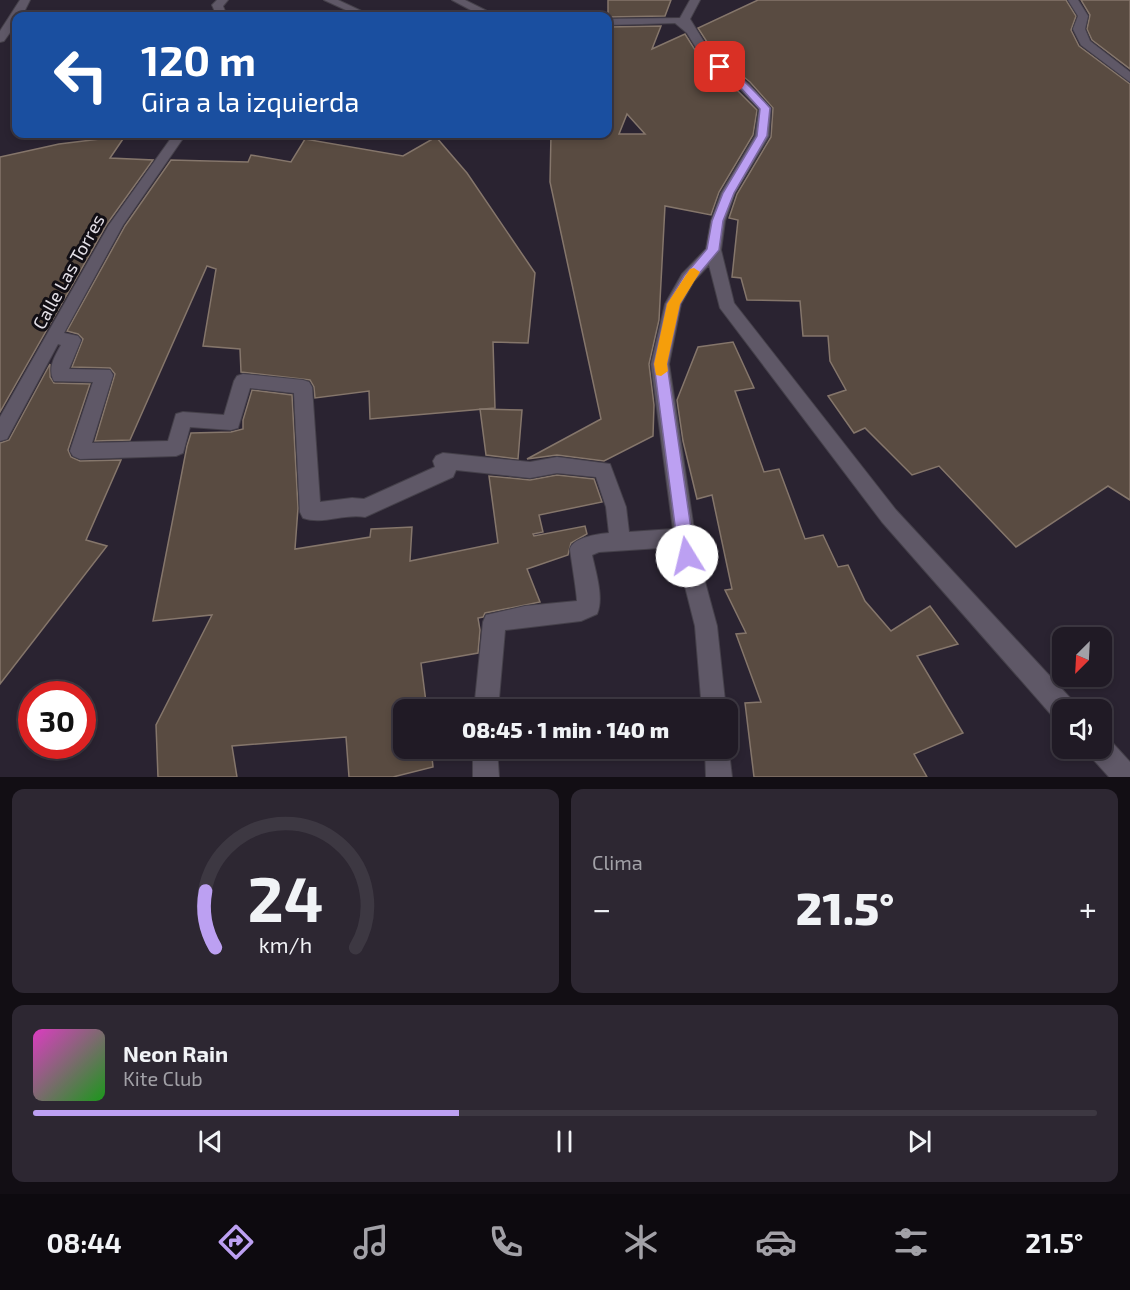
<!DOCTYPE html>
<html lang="es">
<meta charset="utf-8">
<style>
:root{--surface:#201a25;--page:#2d2732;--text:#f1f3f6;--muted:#a2a1a7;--line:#3d3842;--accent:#bca0f2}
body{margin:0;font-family:"Exo 2",sans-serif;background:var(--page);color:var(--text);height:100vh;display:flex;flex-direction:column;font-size:22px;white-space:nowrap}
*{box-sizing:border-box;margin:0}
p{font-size:20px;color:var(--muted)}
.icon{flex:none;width:33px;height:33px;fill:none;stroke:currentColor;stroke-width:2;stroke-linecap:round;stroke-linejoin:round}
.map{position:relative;height:777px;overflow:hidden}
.details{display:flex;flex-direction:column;gap:12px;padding:12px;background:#120e14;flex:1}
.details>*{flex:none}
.hud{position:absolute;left:12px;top:12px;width:600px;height:126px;border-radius:12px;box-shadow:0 3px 9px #0003,0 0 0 2px var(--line);background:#1a4fa0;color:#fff;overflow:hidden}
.needle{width:39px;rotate:204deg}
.fabs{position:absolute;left:1052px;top:627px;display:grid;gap:12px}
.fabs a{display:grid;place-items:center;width:60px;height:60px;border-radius:12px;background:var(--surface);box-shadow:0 3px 9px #0003,0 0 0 2px var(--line);font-size:30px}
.speed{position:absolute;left:18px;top:681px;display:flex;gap:12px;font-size:30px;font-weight:700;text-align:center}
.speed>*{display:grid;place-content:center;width:78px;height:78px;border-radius:50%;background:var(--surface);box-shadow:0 3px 9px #0003,0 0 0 2px var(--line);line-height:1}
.speed .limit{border:9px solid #d22;background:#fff;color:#111}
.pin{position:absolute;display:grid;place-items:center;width:51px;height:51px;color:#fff;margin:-26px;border-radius:12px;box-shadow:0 3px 9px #0006}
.me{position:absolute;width:66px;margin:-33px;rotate:351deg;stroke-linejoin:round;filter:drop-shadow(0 0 4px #0008)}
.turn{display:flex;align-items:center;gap:21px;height:126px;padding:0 30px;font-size:27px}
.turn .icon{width:78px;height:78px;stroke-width:2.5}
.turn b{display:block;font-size:42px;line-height:51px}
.big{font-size:45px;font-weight:800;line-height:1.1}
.details .tile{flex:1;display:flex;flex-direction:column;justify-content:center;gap:9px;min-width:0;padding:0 21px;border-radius:12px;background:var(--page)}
.details .dial{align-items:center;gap:0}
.dial svg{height:156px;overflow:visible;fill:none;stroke:var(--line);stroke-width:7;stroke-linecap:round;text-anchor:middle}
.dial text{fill:var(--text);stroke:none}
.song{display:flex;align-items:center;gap:18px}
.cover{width:72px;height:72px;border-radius:9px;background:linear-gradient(135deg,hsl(310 70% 55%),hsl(120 70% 35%))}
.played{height:6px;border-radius:3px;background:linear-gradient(90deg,var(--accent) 40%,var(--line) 40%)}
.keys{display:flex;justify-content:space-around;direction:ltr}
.heat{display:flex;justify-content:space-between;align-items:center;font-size:33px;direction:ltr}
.details .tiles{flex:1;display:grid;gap:12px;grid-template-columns:1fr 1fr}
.tile:last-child{grid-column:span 2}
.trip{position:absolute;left:393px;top:699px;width:345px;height:60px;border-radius:12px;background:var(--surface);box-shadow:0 3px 9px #0003,0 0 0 2px var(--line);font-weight:800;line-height:60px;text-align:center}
.tabs{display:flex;height:96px;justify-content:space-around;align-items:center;background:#0d0a0f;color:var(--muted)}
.tabs .icon{width:42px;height:42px}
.tabs .current{color:var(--accent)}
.tabs b{font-size:27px;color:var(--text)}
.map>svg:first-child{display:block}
.building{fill:#594b41;stroke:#85766b;stroke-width:1.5;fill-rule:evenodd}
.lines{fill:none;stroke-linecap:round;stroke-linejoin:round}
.minor-casing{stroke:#45404a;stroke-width:2}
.minor{fill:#5f5867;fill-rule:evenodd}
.route{fill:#bca0f2;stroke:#7a689d;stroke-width:1.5}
.slow{fill:#f59e0b}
.labels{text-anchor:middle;stroke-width:6;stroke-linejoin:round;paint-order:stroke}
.street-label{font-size:18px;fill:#e4e0e8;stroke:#110e14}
</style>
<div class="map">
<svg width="1130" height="777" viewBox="0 0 1130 777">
<rect width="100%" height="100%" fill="#2a2331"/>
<g class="building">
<polygon points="608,0 671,0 665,16 608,17"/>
<polygon points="758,0 1066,0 1076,16 1071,30 1079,46 1130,84 1130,500 1108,486 1016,547 939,466 912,475 865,428 854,433 828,396 846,390 830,361 828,336 803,336 800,301 747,300 741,278 732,277 738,220 729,218 737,194 771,137 773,108 750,82 714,53 698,28"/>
<polygon points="1081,0 1130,0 1130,69 1092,40 1087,29 1090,15"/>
<path d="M661,26L652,49L685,34L702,61L739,92L757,110L753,135L719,192L711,215L665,206L659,320L649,364L654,405L653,436L604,461L557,455L527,459L601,419L550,182L551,134H608V27ZM627,114L645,134H619Z"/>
<polygon points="125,136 110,158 153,160 107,224 0,412 0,157 59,144"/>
<polygon points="436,137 467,173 535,273 528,343 493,342 495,408 370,419 369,391 315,398 314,387 310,380 241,372 240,349 203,346 216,269 207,266 130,440 95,441 115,374 110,368 72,367 83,339 78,334 67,331 125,226 171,160 248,162 251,155 291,162 305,139 403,156"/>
<polygon points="733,342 754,388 735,391 764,472 779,469 805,539 823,535 838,567 848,565 865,601 891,631 930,606 958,644 917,656 963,733 914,754 927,777 754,777 745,703 761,702 736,634 746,633 725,590 732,589 712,495 697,499 683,441 677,400 698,347"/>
<polygon points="50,364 50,377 54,383 90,384 68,450 71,457 80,461 121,460 86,540 107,546 0,684 0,443 9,440"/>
<polygon points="252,390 292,395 298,508 295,549 370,537 371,529 412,527 410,561 498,543 489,476 530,480 557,475 594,479 602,502 539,515 543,532 533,534 534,536 585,526 587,534 571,543 568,555 527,569 540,602 485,613 483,617 478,618 480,630 478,653 421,663 427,710 404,710 404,748 431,748 433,767 393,777 349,777 346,737 232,746 237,777 158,777 156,725 212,615 153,621 187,446 191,433 231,432 243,429 243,420"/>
<polygon points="480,409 522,410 518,459 486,455"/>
</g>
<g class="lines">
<g class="minor-casing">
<g id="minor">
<polygon points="20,0 30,0 22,16 16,16 16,24 4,41 0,42 0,31"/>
<polygon points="217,0 228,0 223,6 227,16 217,16 212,5"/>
<polygon points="324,0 338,0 372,16 359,16"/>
<polygon points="452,0 465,0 491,13 561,13 566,16 482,16"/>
<path d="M690,0H700L690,19L712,55L749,84L771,108L769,136L735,193L725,221L721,250L734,303L896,510L1073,701L1076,710H1062V721L1055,719L882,522L720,308L709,265L694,281L681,304L669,364L698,556L717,626L726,710H702L695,626L675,547L599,552L592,555C596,573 604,598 597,614L581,621L505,630L498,710H474L483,622L486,615L525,606L577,601C577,593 570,552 570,549C573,537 599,534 609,533L606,507L596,477L557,473L530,478L456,470L453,477L365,517C345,513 322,525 303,518L300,512L294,393L250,388L238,428L231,430L190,427L183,453L176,456L80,459L73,456L70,451L93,382L54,381C47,368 55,356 61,345L58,344L7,439L0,441V417L109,225L174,134H186L123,225L64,333L78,336L81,340L69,369L110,370L113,375L92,443L168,441L176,414L183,412L224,415L234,381L237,376L243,374L303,380L309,382L312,387L320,502L352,498L364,499L435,467L433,461L436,456L443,453L530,462L557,457L610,464L626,507L629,532L673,529L651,364L665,304L682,274L706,249L711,221L721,193L755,136L759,109L741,90L703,59L687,33L675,23L608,25V19L680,18Z"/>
<polygon points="1068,0 1078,0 1088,16 1085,29 1090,41 1130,72 1130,82 1081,45 1073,29 1078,16"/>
<polygon points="1101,736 1109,739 1130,762 1130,777 1109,777 1091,757 1088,748 1101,748"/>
<polygon points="728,743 732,777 706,777 705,748 728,748"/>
<polygon points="473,748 497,748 499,777 473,777"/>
</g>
</g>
<use href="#minor" class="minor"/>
</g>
<path class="route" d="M717,65C731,64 760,97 770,108L767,136L734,193L723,221L719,250L693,281L680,304L667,364L695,556L693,561L687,563L681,561L679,556L654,364L667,304L684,276L707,249L712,221L723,193L757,136L760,109L742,89L717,69Z"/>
<polygon class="slow" points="694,268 700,272 680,304 667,364 668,371 661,376 656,375 654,364 667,304 690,269"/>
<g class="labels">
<g class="street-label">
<text transform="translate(69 272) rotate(-61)" y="6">Calle Las Torres</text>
</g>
</g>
</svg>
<div class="fabs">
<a><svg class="needle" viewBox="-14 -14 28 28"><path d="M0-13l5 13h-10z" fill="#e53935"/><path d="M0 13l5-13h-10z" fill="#a2a1a7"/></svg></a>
<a><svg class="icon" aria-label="sound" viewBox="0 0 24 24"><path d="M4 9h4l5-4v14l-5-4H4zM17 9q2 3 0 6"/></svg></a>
</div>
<div class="speed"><div class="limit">30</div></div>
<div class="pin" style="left:720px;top:67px;background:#d93025"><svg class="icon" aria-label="arrive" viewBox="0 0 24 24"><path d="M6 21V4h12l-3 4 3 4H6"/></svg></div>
<svg class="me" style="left:687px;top:556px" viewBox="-20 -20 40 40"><circle r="19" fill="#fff"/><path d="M0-13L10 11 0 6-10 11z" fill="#bca0f2"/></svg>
<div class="trip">08:45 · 1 min · 140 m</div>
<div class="hud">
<div class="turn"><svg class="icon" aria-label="left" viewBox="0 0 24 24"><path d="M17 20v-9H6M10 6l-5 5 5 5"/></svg><div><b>120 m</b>Gira a la izquierda</div></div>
</div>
</div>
<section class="details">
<div class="tiles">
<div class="tile dial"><svg viewBox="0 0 100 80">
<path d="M14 69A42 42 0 1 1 86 69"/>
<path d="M14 69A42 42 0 0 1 9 40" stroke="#bca0f2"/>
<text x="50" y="56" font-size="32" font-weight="700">24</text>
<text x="50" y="72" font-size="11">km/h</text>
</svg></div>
<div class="tile"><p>Clima</p>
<div class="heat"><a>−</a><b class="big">21.5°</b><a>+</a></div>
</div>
<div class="tile">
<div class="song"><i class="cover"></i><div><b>Neon Rain</b><p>Kite Club</p></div></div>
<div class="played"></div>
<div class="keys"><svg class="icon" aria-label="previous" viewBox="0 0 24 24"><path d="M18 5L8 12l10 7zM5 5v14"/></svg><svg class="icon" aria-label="pause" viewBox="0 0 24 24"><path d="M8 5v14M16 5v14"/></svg><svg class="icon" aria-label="next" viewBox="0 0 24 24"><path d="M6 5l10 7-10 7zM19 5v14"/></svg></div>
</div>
</div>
</section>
<nav class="tabs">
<b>08:44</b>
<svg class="icon current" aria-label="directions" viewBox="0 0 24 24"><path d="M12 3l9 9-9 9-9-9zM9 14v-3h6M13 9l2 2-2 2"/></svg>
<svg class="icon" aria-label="music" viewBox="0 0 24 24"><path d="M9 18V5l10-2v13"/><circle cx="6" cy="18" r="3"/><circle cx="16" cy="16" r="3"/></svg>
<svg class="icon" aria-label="phone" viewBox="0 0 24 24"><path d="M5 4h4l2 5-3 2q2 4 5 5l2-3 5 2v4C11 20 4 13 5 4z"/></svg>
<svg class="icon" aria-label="climate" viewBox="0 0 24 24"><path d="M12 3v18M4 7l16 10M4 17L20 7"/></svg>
<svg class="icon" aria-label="car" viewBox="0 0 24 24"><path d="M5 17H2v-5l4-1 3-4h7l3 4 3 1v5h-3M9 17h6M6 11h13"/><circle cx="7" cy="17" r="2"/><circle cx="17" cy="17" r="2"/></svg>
<svg class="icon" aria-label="filters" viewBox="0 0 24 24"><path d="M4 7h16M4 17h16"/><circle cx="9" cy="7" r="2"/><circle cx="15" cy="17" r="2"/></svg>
<b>21.5°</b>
</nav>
